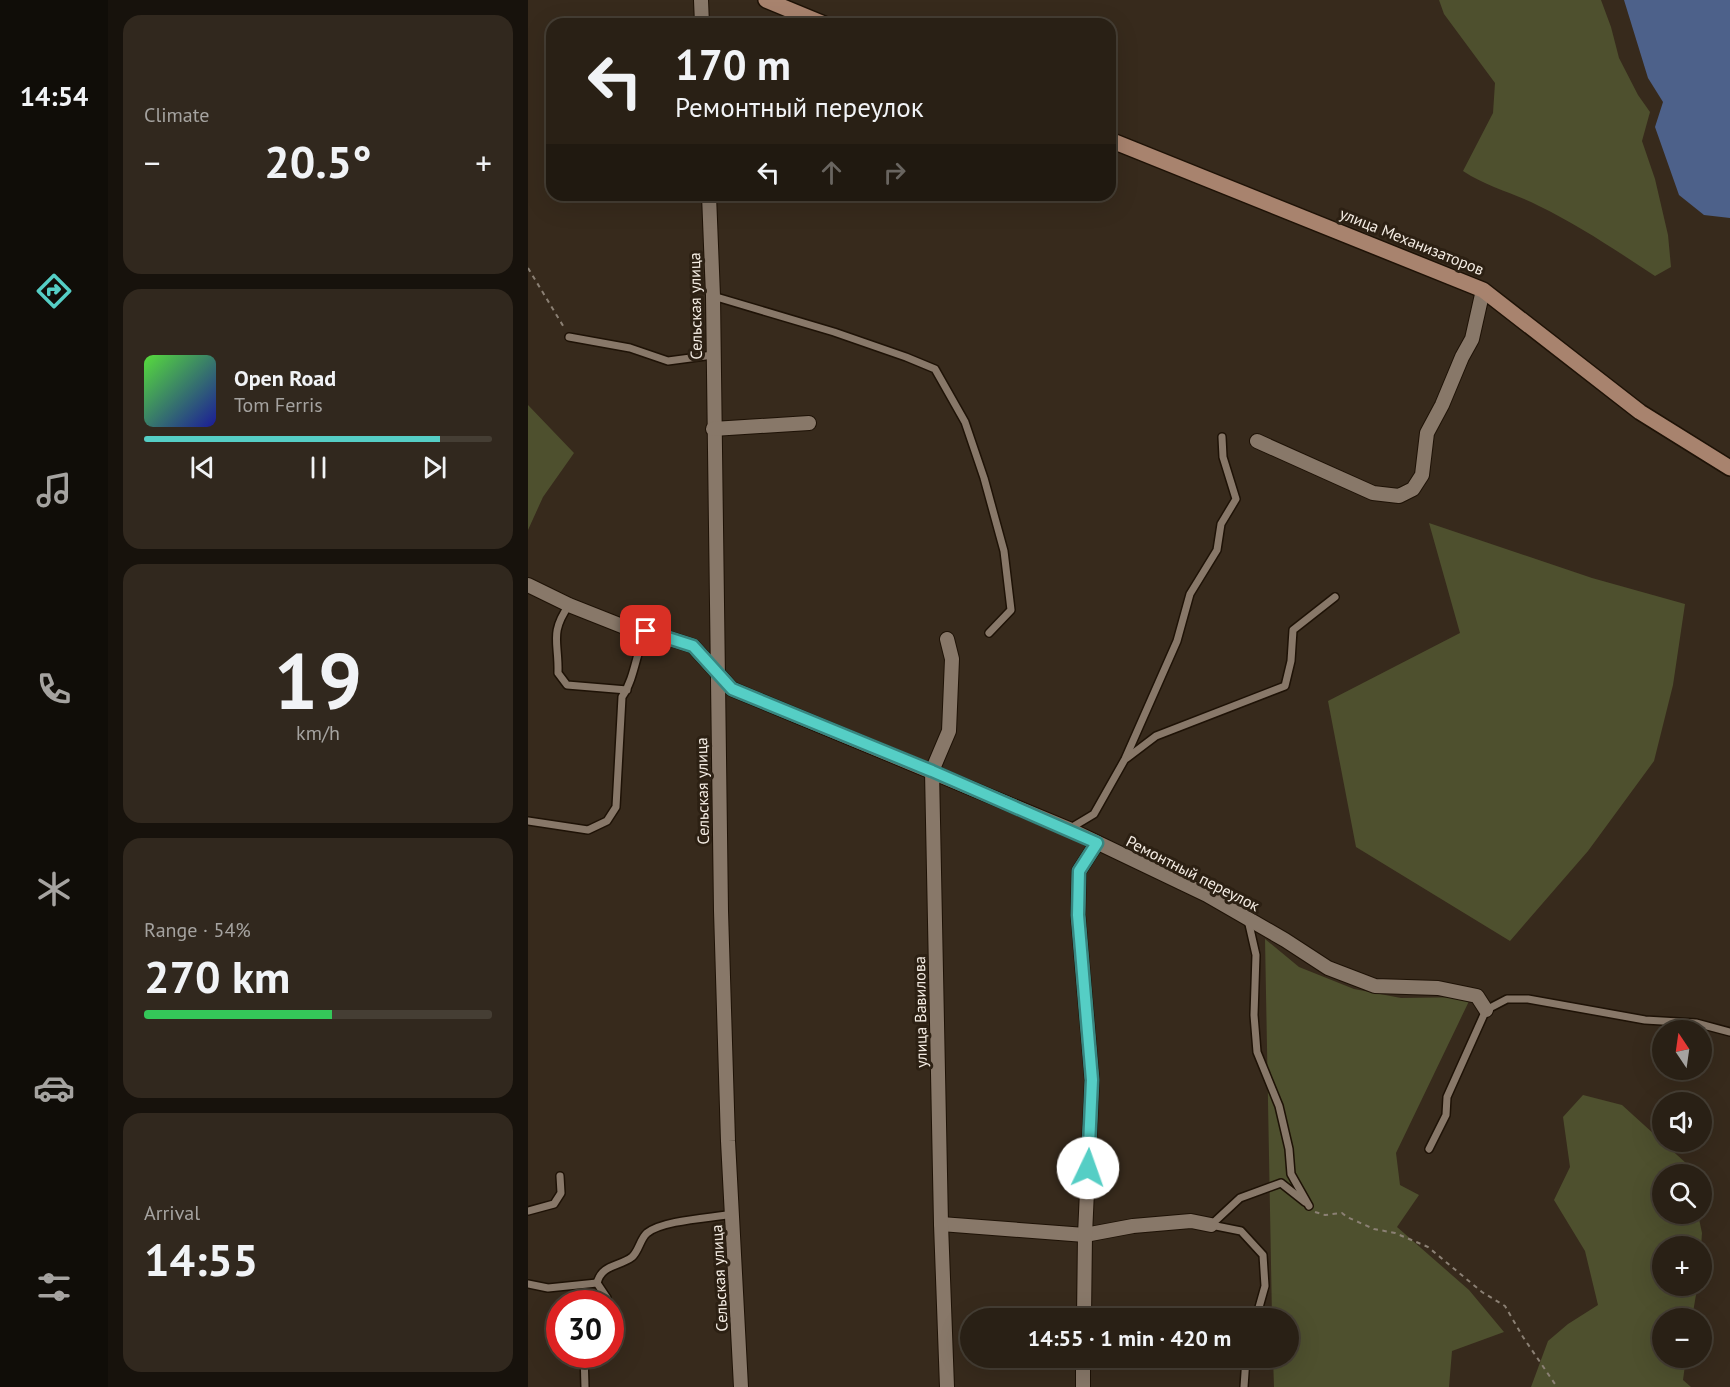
<!DOCTYPE html>
<meta charset="utf-8">
<style>
:root{--surface:#292015;--page:#31281e;--text:#f1f3f6;--muted:#a5a3a0;--line:#453e34;--accent:#55cec5}
body{margin:0;font-family:"PT Sans",sans-serif;background:var(--page);color:var(--text);height:100vh;display:flex;flex-direction:column;font-size:22px;white-space:nowrap}
*{box-sizing:border-box;margin:0}
p{font-size:20px;color:var(--muted)}
.icon{flex:none;width:33px;height:33px;fill:none;stroke:currentColor;stroke-width:2;stroke-linecap:round;stroke-linejoin:round}
.map{position:relative;flex:1;overflow:hidden}
.panel{display:flex;flex-direction:column;gap:15px;padding:15px;background:#17120c;width:420px}
.panel>*{flex:none}
.guide{position:absolute;left:18px;top:18px;width:570px;height:183px;border-radius:18px;box-shadow:0 6px 24px #0002,0 0 0 2px var(--line);background:#292015;color:var(--text);overflow:hidden}
.needle{width:39px;rotate:347deg}
.buttons{position:absolute;left:1124px;top:1020px;display:grid;gap:12px}
.buttons a{display:grid;place-items:center;width:60px;height:60px;border-radius:50%;background:var(--surface);box-shadow:0 6px 24px #0002,0 0 0 2px var(--line);font-size:30px}
.speed{position:absolute;left:18px;top:1290px;display:flex;gap:12px;font-size:30px;font-weight:700;text-align:center}
.speed>*{display:grid;place-content:center;width:78px;height:78px;border-radius:50%;background:var(--surface);box-shadow:0 6px 24px #0002,0 0 0 2px var(--line);line-height:1}
.speed .limit{border:9px solid #d22;background:#fff;color:#111}
.pin{position:absolute;display:grid;place-items:center;width:51px;height:51px;color:#fff;margin:-26px;border-radius:12px;box-shadow:0 3px 9px #0006}
.me{position:absolute;width:66px;margin:-33px;rotate:3deg;stroke-linejoin:round;filter:drop-shadow(0 0 4px #0008)}
.turn{display:flex;align-items:center;gap:21px;height:126px;padding:0 30px;font-size:27px}
.turn .icon{width:78px;height:78px;stroke-width:2.5}
.turn b{display:block;font-size:42px;line-height:51px}
.lanes{display:flex;align-items:center;height:57px;padding:0 30px;background:#0003;justify-content:center;gap:30px;direction:ltr}
.lanes .off{opacity:.35}
.big{font-size:45px;font-weight:700;line-height:1.1}
.panel .card{flex:1;display:flex;flex-direction:column;justify-content:center;gap:9px;min-width:0;padding:0 21px;border-radius:18px;background:var(--page)}
.panel .dial{align-items:center;gap:0}
.dial b{font-size:78px;line-height:1}
.song{display:flex;align-items:center;gap:18px}
.cover{width:72px;height:72px;border-radius:9px;background:linear-gradient(135deg,hsl(110 70% 55%),hsl(240 70% 35%))}
.played{height:6px;border-radius:3px;background:linear-gradient(90deg,var(--accent) 85%,var(--line) 85%)}
.keys{display:flex;justify-content:space-around;direction:ltr}
.heat{display:flex;justify-content:space-between;align-items:center;font-size:33px;direction:ltr}
.charge{height:9px;border-radius:4px;background:linear-gradient(90deg,#34c759 54%,var(--line) 0)}
.trip{position:absolute;left:432px;top:1308px;width:339px;height:60px;border-radius:30px;background:var(--surface);box-shadow:0 6px 24px #0002,0 0 0 2px var(--line);font-weight:700;line-height:60px;text-align:center}
main{display:flex;flex:1;min-height:0}
.dock{display:flex;flex-direction:column;width:108px;justify-content:space-around;align-items:center;background:#100d08;color:var(--muted)}
.dock .icon{width:42px;height:42px}
.dock .on{color:var(--accent)}
.dock b{font-size:27px;color:var(--text)}
.map>svg:first-child{display:block}
.green{fill:#4e502e}
.water{fill:#4d618a}
.lines{fill:none;stroke-linecap:round;stroke-linejoin:round}
.lane-casing{stroke:#1e1206;stroke-width:10}
.street-casing{stroke:#1e1206;stroke-width:16}
.secondary-casing{stroke:#1e1206;stroke-width:18}
.path{stroke:#8b8074;stroke-width:2;stroke-dasharray:4.5 4.5;stroke-linecap:butt}
.lane{stroke:#887869;stroke-width:7}
.street{stroke:#887869;stroke-width:14}
.secondary{stroke:#a8836e;stroke-width:15}
.route-casing{stroke:#378680;stroke-width:15}
.route{stroke:#55cec5;stroke-width:10}
.labels{text-anchor:middle;stroke-width:6;stroke-linejoin:round;paint-order:stroke}
.street-label{font-size:16px;fill:#f5ede4;stroke:#2c2013}
</style>
<main>
<nav class="dock">
<b>14:54</b>
<svg class="icon on" aria-label="directions" viewBox="0 0 24 24"><path d="M12 3l9 9-9 9-9-9zM9 14v-3h6M13 9l2 2-2 2"/></svg>
<svg class="icon" aria-label="music" viewBox="0 0 24 24"><path d="M9 18V5l10-2v13"/><circle cx="6" cy="18" r="3"/><circle cx="16" cy="16" r="3"/></svg>
<svg class="icon" aria-label="phone" viewBox="0 0 24 24"><path d="M5 4h4l2 5-3 2q2 4 5 5l2-3 5 2v4C11 20 4 13 5 4z"/></svg>
<svg class="icon" aria-label="climate" viewBox="0 0 24 24"><path d="M12 3v18M4 7l16 10M4 17L20 7"/></svg>
<svg class="icon" aria-label="car" viewBox="0 0 24 24"><path d="M5 17H2v-5l4-1 3-4h7l3 4 3 1v5h-3M9 17h6M6 11h13"/><circle cx="7" cy="17" r="2"/><circle cx="17" cy="17" r="2"/></svg>
<svg class="icon" aria-label="filters" viewBox="0 0 24 24"><path d="M4 7h16M4 17h16"/><circle cx="9" cy="7" r="2"/><circle cx="15" cy="17" r="2"/></svg>
</nav>
<section class="panel">
<div class="card"><p>Climate</p>
<div class="heat"><a>−</a><b class="big">20.5°</b><a>+</a></div>
</div>
<div class="card">
<div class="song"><i class="cover"></i><div><b>Open Road</b><p>Tom Ferris</p></div></div>
<div class="played"></div>
<div class="keys"><svg class="icon" aria-label="previous" viewBox="0 0 24 24"><path d="M18 5L8 12l10 7zM5 5v14"/></svg><svg class="icon" aria-label="pause" viewBox="0 0 24 24"><path d="M8 5v14M16 5v14"/></svg><svg class="icon" aria-label="next" viewBox="0 0 24 24"><path d="M6 5l10 7-10 7zM19 5v14"/></svg></div>
</div>
<div class="card dial"><b>19</b><p>km/h</p></div>
<div class="card"><p>Range · 54%</p><b class="big">270 km</b><div class="charge"></div></div>
<div class="card"><p>Arrival</p><b class="big">14:55</b></div>
</section>
<div class="map">
<svg width="1202" height="1387" viewBox="0 0 1202 1387">
<rect width="100%" height="100%" fill="#372a1c"/>
<g class="green">
<path d="M911,0H1073L1083,27L1091,58L1110,95L1122,112L1114,141L1127,179L1140,235L1143,267L1127,276C1089,251 1052,226 1011,206C986,193 959,187 935,171L965,113L967,83L916,14Z"/>
<polygon points="0,405 46,453 15,497 0,530"/>
<polygon points="901,523 1064,578 1157,604 1145,685 1126,761 1060,851 982,941 828,847 800,701 932,633"/>
<polygon points="737,939 771,967 826,989 873,998 943,997 868,1153 872,1185 891,1195 869,1227 941,1290 976,1332 924,1351 921,1387 746,1387 745,1358 760,1358 760,1318 744,1318"/>
<polygon points="1055,1095 1094,1105 1159,1164 1161,1174 1134,1174 1134,1214 1170,1214 1174,1233 1173,1247 1134,1246 1134,1286 1169,1286 1169,1289 1164,1318 1134,1318 1134,1358 1158,1358 1155,1380 1163,1387 1003,1387 1020,1341 1040,1324 1070,1305 1057,1251 1026,1200 1042,1167 1035,1117"/>
</g>
<polygon class="water" points="1096,0 1202,0 1202,218 1176,215 1151,195 1127,127 1135,102 1120,78"/>
<g class="lines">
<g class="lane-casing">
<g id="lane">
<polyline points="185,296 306,332 378,357 407,369 437,422 456,478 476,551 483,610 461,633"/>
<polyline points="41,337 102,348 140,361 185,355"/>
<path d="M41,605C21,634 31,642 30,673L39,685L99,690"/>
<polyline points="599,758 628,736 757,686 763,661 765,630 807,597"/>
<path d="M0,821L60,830L79,821L88,807L94,697C107,678 108,652 118,631"/>
<polyline points="541,829 566,814 597,759 649,641 662,594 689,550 693,524 708,499 695,457 694,437"/>
<polyline points="720,920 728,955 726,1015 729,1052 751,1106 761,1149 763,1174 781,1206"/>
<polyline points="901,1149 918,1115 919,1097 958,1010 979,999 1000,999 1117,1020 1168,1023 1202,1032"/>
<polyline points="0,1211 26,1204 33,1193 32,1176"/>
<polyline points="683,1225 713,1231 735,1255 737,1286 728,1318"/>
<polyline points="683,1225 712,1198 753,1183 777,1202"/>
<path d="M69,1283C74,1264 91,1267 104,1257C111,1251 112,1239 119,1233C135,1220 183,1218 205,1214"/>
<polyline points="0,1284 20,1288 69,1283 79,1298 79,1304"/>
<polyline points="56,1354 57,1387"/>
<polyline points="716,1387 718,1358"/>
</g>
</g>
<g class="street-casing">
<g id="street">
<polyline points="173,0 174,24"/>
<polyline points="181,195 185,296 193,911 200,1141 213,1387"/>
<polyline points="185,429 281,423"/>
<polyline points="729,441 845,493 871,496 885,489 894,475 899,433 914,405 934,357 944,339 955,290"/>
<polyline points="0,585 41,605 94,626 118,631 165,646 204,689 541,829 679,895 757,940 800,968 847,986 910,988 949,996 958,1010"/>
<polyline points="413,1224 557,1235 605,1226 663,1221 683,1225"/>
<polyline points="556,1318 557,1235 564,1080 550,915 551,871 569,843"/>
<polyline points="419,1387 413,1224 404,771 421,731 424,659 419,639"/>
<polyline points="555,1387 555,1358"/>
</g>
</g>
<g class="secondary-casing">
<g id="secondary">
<polyline points="238,0 296,24"/>
<polyline points="582,140 955,290 1112,412 1202,468"/>
</g>
</g>
<g class="path">
<polyline points="0,268 37,329"/>
<polyline points="787,1212 797,1215 814,1213 819,1217 846,1229 867,1233 900,1247 954,1292 977,1306 995,1337 1029,1387"/>
</g>
<use href="#lane" class="lane"/>
<use href="#street" class="street"/>
<use href="#secondary" class="secondary"/>
</g>
<g class="lines">
<g class="route-casing">
<polyline id="route" points="118,631 165,646 204,689 404,771 569,843 551,871 550,915 564,1080 560,1168"/>
</g>
<use href="#route" class="route"/>
</g>
<g class="labels">
<g class="street-label">
<text transform="translate(884 241) rotate(22)" y="6">улица Механизаторов</text>
<text transform="translate(167 306) rotate(-91)" y="6">Сельская улица</text>
<text transform="translate(174 791) rotate(-91)" y="6">Сельская улица</text>
<text transform="translate(665 873) rotate(27)" y="6">Ремонтный переулок</text>
<text transform="translate(392 1012) rotate(-91)" y="6">улица Вавилова</text>
<text transform="translate(191 1278) rotate(-93)" y="6">Сельская улица</text>
</g>
</g>
</svg>
<div class="buttons">
<a><svg class="needle" viewBox="-14 -14 28 28"><path d="M0-13l5 13h-10z" fill="#e53935"/><path d="M0 13l5-13h-10z" fill="#a5a3a0"/></svg></a>
<a><svg class="icon" aria-label="sound" viewBox="0 0 24 24"><path d="M4 9h4l5-4v14l-5-4H4zM17 9q2 3 0 6"/></svg></a>
<a><svg class="icon" aria-label="search" viewBox="0 0 24 24"><circle cx="10" cy="10" r="6"/><path d="M15 15l6 6"/></svg></a>
<a>+</a>
<a>−</a>
</div>
<div class="speed"><div class="limit">30</div></div>
<div class="pin" style="left:118px;top:631px;background:#d93025"><svg class="icon" aria-label="arrive" viewBox="0 0 24 24"><path d="M6 21V4h12l-3 4 3 4H6"/></svg></div>
<svg class="me" style="left:560px;top:1168px" viewBox="-20 -20 40 40"><circle r="19" fill="#fff"/><path d="M0-13L10 11 0 6-10 11z" fill="#55cec5"/></svg>
<div class="trip">14:55 · 1 min · 420 m</div>
<div class="guide">
<div class="turn"><svg class="icon" aria-label="left" viewBox="0 0 24 24"><path d="M17 20v-9H6M10 6l-5 5 5 5"/></svg><div><b>170 m</b>Ремонтный переулок</div></div>
<div class="lanes"><svg class="icon" aria-label="left" viewBox="0 0 24 24"><path d="M17 20v-9H6M10 6l-5 5 5 5"/></svg><svg class="icon off" aria-label="ahead" viewBox="0 0 24 24"><path d="M12 20V5M6 11l6-6 6 6"/></svg><svg class="icon off" aria-label="right" viewBox="0 0 24 24"><path d="M7 20v-9h11M14 6l5 5-5 5"/></svg></div>
</div>
</div>
</main>
